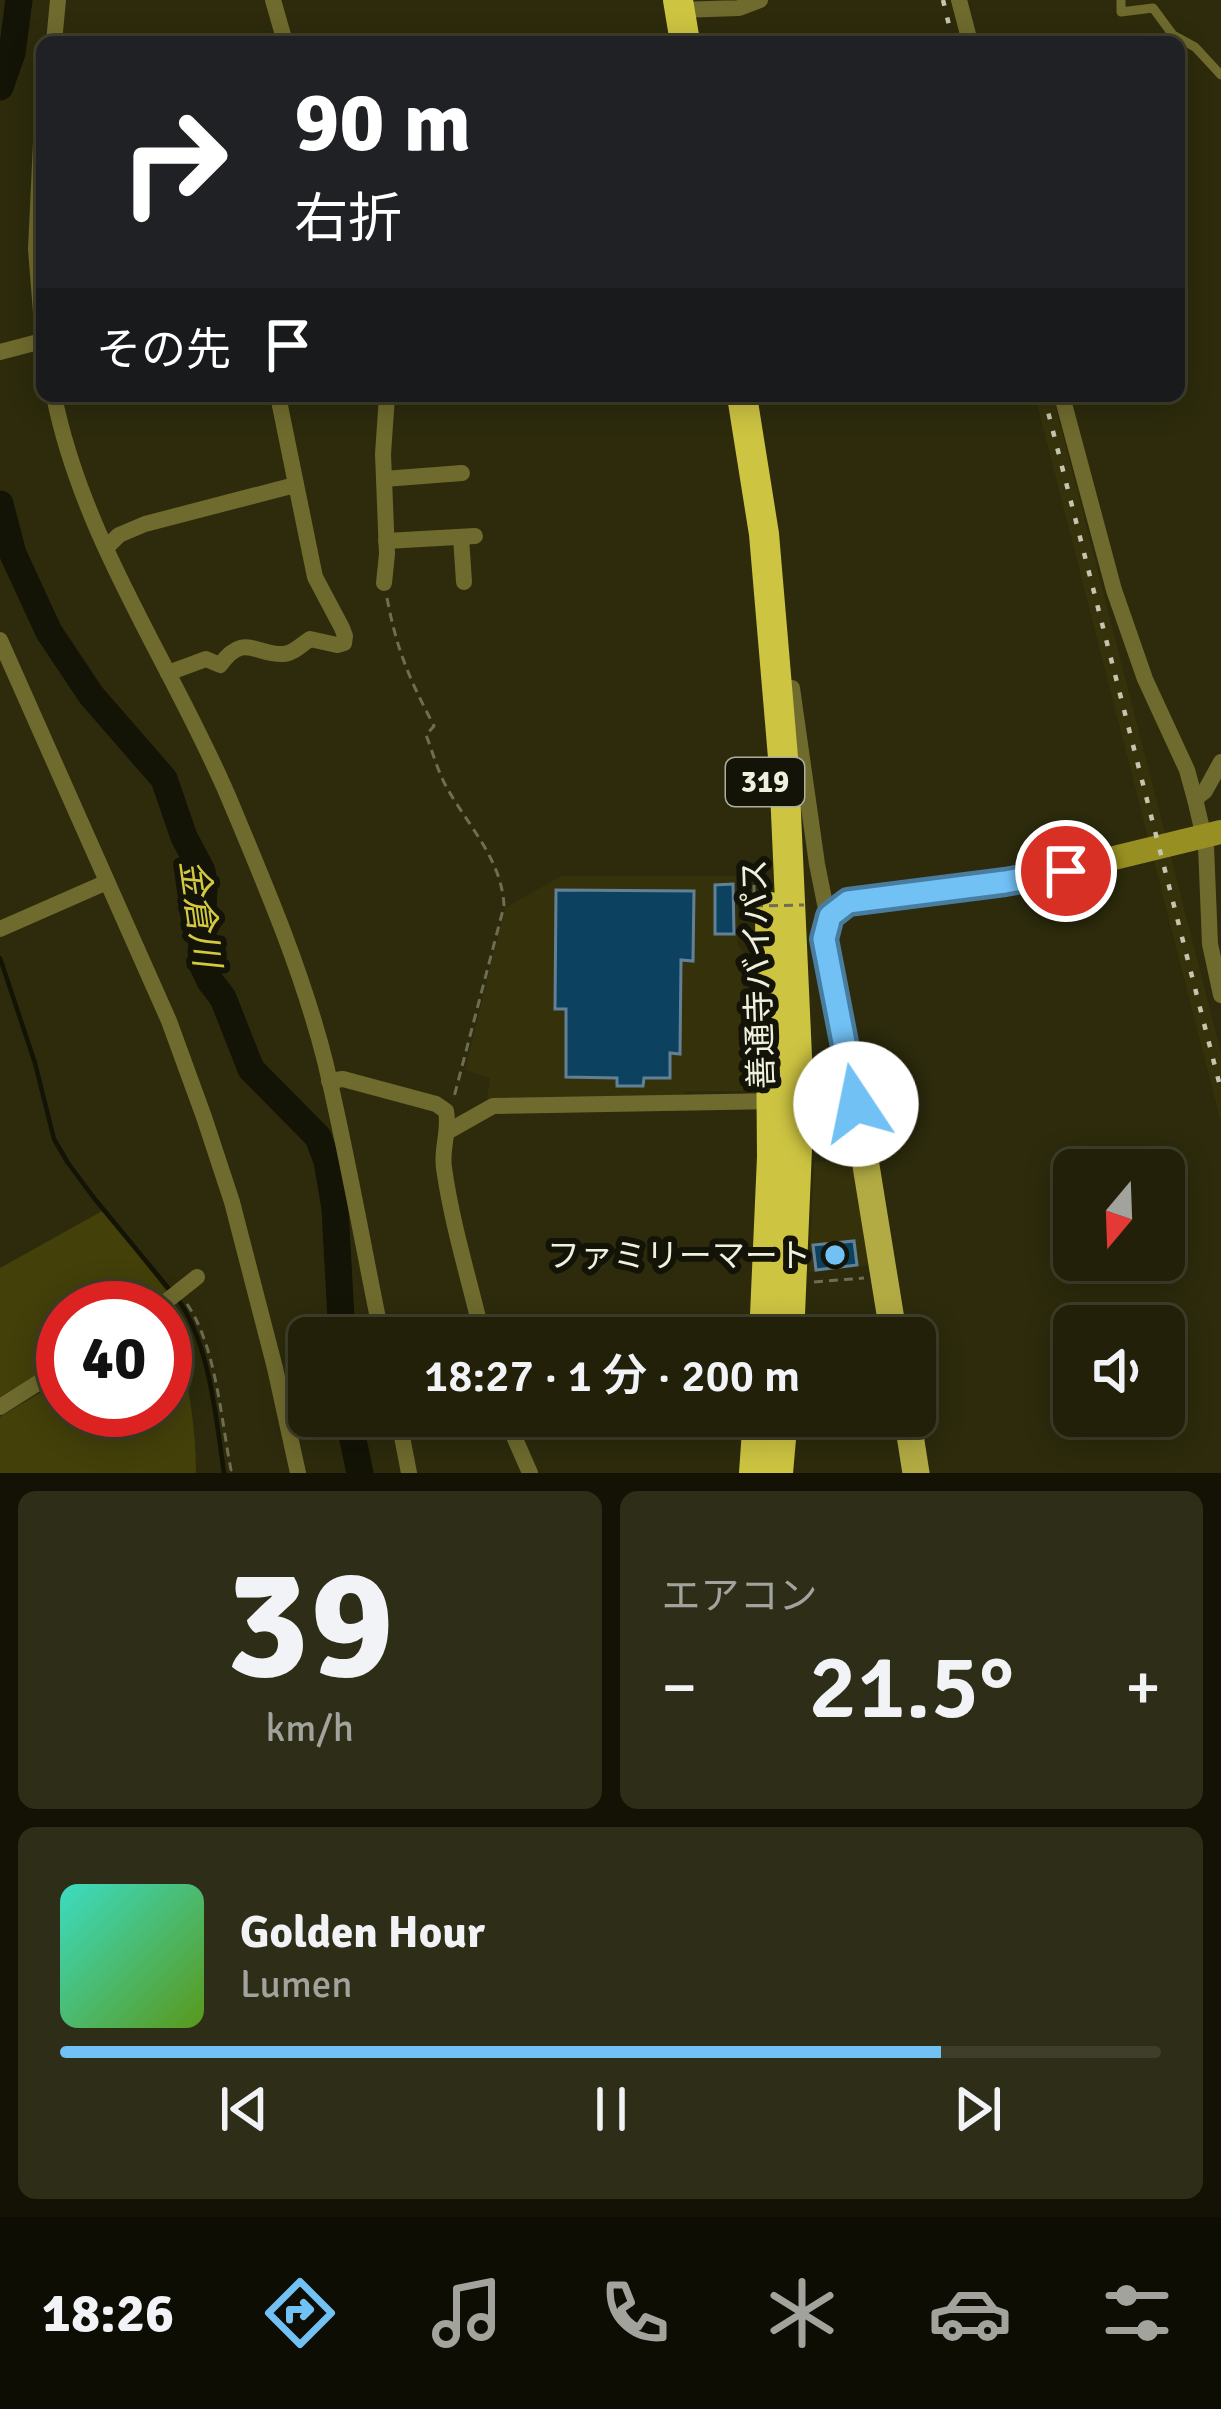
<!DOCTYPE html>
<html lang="ja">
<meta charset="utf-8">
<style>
:root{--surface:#222009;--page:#2e2d17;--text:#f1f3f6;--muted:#a2a39c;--line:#3f3e2a;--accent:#71c1f5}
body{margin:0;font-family:Signika,"Noto Sans JP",sans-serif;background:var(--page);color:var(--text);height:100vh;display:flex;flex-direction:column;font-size:45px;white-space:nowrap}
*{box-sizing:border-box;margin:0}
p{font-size:39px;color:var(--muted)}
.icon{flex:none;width:66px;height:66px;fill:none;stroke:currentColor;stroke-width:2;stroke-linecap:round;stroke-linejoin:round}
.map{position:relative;height:1473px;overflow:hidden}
.drawer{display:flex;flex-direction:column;gap:18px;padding:18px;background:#131205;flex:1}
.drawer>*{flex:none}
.banner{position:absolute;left:36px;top:36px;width:1149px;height:366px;border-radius:18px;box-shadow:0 6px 30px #0003,0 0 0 3px var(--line);background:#202124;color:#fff;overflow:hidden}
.needle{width:78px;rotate:199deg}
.tools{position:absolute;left:1053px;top:1149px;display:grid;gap:24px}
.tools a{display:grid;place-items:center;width:132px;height:132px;border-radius:18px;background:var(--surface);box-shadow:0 6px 30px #0003,0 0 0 3px var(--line);font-size:60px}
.speed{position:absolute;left:36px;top:1281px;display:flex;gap:24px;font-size:60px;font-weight:700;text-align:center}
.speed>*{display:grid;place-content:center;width:156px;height:156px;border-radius:50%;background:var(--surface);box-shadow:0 6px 30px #0003,0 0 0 3px var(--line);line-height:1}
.speed .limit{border:18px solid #d22;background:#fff;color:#111}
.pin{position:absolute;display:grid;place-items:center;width:102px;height:102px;color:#fff;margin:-51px;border:6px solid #fff;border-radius:50%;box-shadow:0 3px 12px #0007}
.me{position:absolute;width:132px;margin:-66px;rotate:349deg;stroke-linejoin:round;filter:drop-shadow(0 0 9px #0008)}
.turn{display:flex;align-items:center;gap:42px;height:252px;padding:0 60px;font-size:54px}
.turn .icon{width:156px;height:156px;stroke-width:2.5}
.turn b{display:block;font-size:84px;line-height:102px}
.then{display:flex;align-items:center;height:114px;padding:0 60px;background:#0003;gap:24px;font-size:45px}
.big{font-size:90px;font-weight:600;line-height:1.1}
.drawer .tile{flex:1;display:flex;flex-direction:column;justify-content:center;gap:18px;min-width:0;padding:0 42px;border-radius:18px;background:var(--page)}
.drawer .dial{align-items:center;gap:0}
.dial b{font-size:156px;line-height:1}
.song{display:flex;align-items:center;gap:36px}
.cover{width:144px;height:144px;border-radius:18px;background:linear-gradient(135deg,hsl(170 70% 55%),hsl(90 70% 35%))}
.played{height:12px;border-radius:6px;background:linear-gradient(90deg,var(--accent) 80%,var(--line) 80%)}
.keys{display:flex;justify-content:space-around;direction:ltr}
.heat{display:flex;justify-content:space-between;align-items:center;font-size:66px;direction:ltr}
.drawer .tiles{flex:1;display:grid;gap:18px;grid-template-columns:1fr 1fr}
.tile:last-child{grid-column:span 2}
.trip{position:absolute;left:288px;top:1317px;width:648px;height:120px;border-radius:18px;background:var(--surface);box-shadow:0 6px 30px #0003,0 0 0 3px var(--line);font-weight:600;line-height:120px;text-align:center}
.tabs{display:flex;height:192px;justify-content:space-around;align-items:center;background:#0e0d04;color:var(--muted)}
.tabs .icon{width:84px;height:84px}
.tabs .current{color:var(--accent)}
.tabs b{font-size:54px;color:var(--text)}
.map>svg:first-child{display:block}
.built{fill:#35320b}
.green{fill:#43400a}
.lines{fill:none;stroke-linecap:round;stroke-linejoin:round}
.stream{stroke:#131306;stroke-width:4.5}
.river{stroke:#131306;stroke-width:27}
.building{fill:#0c4260;stroke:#638196;stroke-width:3}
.path{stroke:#6e6d52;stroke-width:3;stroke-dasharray:9 6;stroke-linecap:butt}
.lane{stroke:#6f6b2e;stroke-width:9}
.street{stroke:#6f6b2e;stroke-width:16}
.secondary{stroke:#978f21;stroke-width:24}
.primary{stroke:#b2ab43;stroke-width:27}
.highway{stroke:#cdc442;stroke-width:30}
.rail{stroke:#c5c5b0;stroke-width:4.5;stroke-dasharray:6 12;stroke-linecap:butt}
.path-bridge{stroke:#6e6d52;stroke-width:3;stroke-dasharray:9 6;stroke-linecap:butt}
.route-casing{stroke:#497d9f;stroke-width:30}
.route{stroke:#71c1f5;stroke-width:21}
.poi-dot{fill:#71c1f5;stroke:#141307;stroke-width:4.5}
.labels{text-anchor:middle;stroke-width:12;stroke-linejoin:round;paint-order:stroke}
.shield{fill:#141307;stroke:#aeae9e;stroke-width:3}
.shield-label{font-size:30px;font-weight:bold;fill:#f0f0de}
.street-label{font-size:33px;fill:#f0f0de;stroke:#141307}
.poi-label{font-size:33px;fill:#f0f0de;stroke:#141307;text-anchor:end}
.water-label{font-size:36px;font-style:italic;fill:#d4ca3f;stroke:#141307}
</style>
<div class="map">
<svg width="1221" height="1473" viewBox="0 0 1221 1473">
<rect width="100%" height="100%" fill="#2d2b0c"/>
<g class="built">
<polygon points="1035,396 1053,396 1221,1053 1221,1122"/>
<polygon points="561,876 736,876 738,945 743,952 743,1091 686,1091 678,1100 487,1098 490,1078 465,1070 505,908"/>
<polygon points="814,1162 853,1162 870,1265 809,1272"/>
</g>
<g class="green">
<polygon points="104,1210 167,1292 145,1308 63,1308 63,1358 0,1397 0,1268"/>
<path d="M165,1325L174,1327C187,1375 196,1423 196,1473H0V1417L63,1379V1410H165Z"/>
</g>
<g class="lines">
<g class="stream">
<polyline points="0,958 35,1063 54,1139 68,1163 94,1198 169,1289"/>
<path d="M177,1298C210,1344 216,1418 224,1473"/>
</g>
<g class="river">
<polyline points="0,87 12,53 19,0"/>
<polyline points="0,504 13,554 49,632 91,695 164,779 184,837 202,871 204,886 201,962 210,981 223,998 251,1069 318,1137 327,1161 335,1208 342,1338"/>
<polyline points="348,1416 360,1473"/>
</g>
</g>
<g class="building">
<polygon points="733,884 734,934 715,934 715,885"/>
<polygon points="556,890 694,891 693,961 681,960 680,1054 670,1053 670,1078 644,1078 643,1086 617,1086 617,1078 566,1077 566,1009 555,1009"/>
<polygon points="854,1241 857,1265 816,1270 813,1245"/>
</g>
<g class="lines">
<g class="path">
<path d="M387,598C397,651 409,678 434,726L426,735C433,753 438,772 447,788C469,827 502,860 504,906L454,1097"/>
<polyline points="754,894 754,868"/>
<polyline points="814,1282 864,1278"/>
<path d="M187,1304C216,1346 221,1419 231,1470L226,1473"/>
</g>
<polyline class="lane" points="1121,0 1121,12 1153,8 1173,35 1195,47 1221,75"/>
<g class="street">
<polyline points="273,0 285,42"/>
<polyline points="959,0 970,42"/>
<polyline points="680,10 739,8 760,0"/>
<polyline points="54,42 58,0"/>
<polyline points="42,121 36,249 42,325"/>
<polyline points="0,352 42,341"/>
<path d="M54,396C83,540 171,663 228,796C264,882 302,970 325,1061C347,1153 363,1246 382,1338"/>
<polyline points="1062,396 1114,590 1145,679 1187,770 1195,799 1206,846 1210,944 1221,995"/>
<polyline points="384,479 462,473"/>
<polyline points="461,537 464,582"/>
<polyline points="386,541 475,536"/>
<polyline points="106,548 119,535 145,524 295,485"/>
<polyline points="384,583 387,554 383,454 387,396"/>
<polyline points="0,640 169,1021 204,1117 232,1202 275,1368 298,1473"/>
<path d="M168,673L206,659L220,665C244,632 255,655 283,654C293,654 302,644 310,639L337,645L344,643L345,636L342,628L315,577L278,396"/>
<polyline points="792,688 817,864 825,904 830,915"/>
<polyline points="1195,799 1205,791 1221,762"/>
<polyline points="0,929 107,882"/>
<path d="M329,1081L343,1079L436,1104L446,1111C450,1131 441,1148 444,1168C452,1225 470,1282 483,1338"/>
<polyline points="447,1132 493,1106 772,1101"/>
<polyline points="158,1308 197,1277"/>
<polyline points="0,1407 63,1367"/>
<polyline points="398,1416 409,1473"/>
<polyline points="505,1416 530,1473"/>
</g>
<polyline class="secondary" points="856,1104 824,939 830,915 841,905 1036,877 1221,832"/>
<g class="primary">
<polyline points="782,1101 856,1104 894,1338"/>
<polyline points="907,1416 916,1473"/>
</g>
<g class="highway">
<polyline points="678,0 685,42"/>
<polyline points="742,396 764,534 784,769 799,1101 789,1338"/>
<polyline points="764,1338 772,1157 770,907"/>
<polyline points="754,1473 758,1416"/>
<polyline points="778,1473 783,1416"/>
</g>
<g class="rail">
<polyline points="943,0 953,42"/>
<polyline points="1044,396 1221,1090"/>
</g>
<polyline class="path-bridge" points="754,906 804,905"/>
</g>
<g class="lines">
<g class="route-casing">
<polyline id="route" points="856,1104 824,939 830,916 848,902 1005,882 1066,871"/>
</g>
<use href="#route" class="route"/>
</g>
<circle class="poi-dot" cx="835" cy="1255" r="12"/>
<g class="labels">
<rect class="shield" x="726" y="758" width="78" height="48" rx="9"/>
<g class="shield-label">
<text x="765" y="792">319</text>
</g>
<g class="street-label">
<text transform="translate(757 974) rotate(-92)" y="12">善通寺バイパス</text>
</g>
<g class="poi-label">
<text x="811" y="1267">ファミリーマート</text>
</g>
<g class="water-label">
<text transform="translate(201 913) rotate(82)" y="13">金倉川</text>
</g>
</g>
</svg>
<div class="tools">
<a><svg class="needle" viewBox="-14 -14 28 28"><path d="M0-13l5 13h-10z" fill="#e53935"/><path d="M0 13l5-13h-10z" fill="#a2a39c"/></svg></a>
<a><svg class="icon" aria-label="sound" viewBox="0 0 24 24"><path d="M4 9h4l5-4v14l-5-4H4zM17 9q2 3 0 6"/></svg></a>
</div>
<div class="speed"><div class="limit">40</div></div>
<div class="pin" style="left:1066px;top:871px;background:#d93025"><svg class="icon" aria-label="arrive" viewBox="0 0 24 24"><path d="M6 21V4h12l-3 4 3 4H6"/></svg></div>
<svg class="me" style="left:856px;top:1104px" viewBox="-20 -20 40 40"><circle r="19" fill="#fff"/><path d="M0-13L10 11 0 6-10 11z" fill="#71c1f5"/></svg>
<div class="trip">18:27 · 1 分 · 200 m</div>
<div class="banner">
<div class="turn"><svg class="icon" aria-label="right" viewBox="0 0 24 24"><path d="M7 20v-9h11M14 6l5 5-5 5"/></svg><div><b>90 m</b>右折</div></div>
<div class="then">その先<svg class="icon" aria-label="arrive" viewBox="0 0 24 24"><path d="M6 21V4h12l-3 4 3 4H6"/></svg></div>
</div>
</div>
<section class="drawer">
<div class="tiles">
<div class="tile dial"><b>39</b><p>km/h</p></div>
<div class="tile"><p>エアコン</p>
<div class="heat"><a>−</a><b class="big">21.5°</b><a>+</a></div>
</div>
<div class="tile">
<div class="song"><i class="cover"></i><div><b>Golden Hour</b><p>Lumen</p></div></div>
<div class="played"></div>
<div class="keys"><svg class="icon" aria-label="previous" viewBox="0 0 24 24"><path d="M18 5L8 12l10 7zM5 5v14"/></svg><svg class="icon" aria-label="pause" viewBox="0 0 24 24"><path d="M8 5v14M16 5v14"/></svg><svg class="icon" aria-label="next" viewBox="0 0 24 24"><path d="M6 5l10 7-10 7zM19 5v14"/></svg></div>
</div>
</div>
</section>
<nav class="tabs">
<b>18:26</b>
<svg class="icon current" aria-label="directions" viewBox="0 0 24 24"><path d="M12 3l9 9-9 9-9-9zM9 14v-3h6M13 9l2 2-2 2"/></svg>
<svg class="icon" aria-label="music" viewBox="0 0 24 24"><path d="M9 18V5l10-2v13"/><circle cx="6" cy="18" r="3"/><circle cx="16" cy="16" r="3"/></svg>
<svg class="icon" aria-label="phone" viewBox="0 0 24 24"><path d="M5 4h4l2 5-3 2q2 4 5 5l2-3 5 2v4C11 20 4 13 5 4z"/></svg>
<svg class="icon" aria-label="climate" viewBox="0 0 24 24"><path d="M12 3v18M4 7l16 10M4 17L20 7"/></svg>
<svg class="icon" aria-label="car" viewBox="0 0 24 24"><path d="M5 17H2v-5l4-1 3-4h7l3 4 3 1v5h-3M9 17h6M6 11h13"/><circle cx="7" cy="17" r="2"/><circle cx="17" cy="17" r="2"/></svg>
<svg class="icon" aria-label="filters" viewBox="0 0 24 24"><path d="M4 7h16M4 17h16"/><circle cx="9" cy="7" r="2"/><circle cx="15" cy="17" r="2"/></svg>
</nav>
